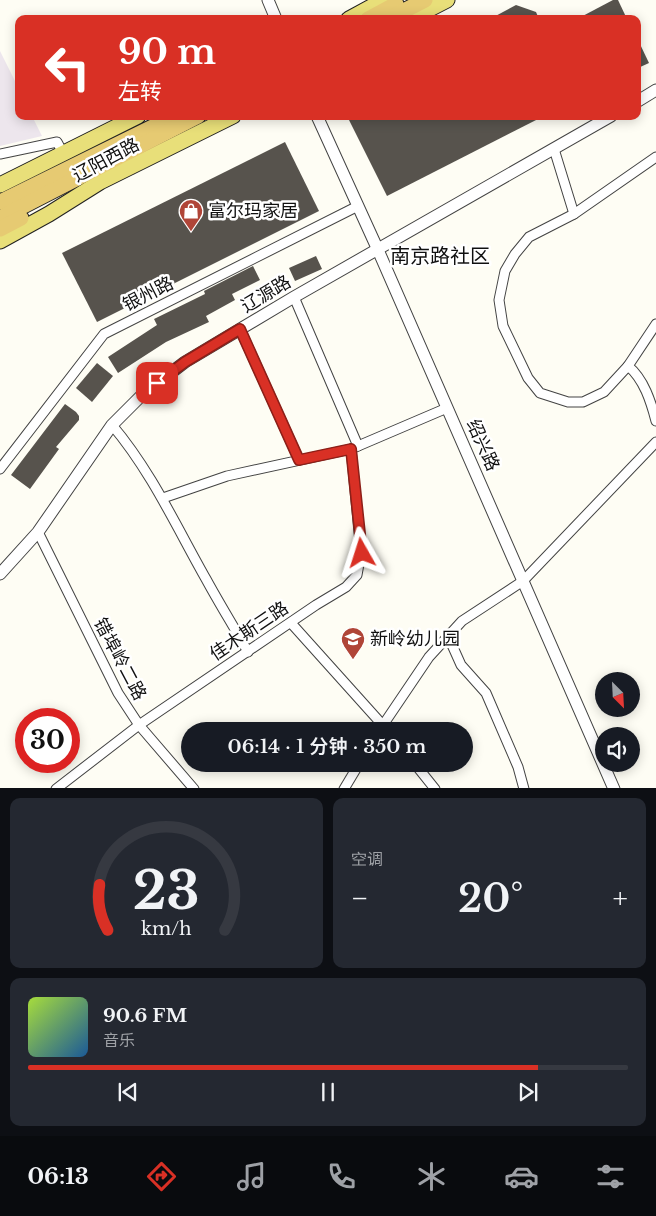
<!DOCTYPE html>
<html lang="zh">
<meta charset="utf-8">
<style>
:root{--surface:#171b24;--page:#242831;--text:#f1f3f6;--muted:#9ea1a6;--line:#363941;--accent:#d93025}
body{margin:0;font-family:"Libre Baskerville","Noto Sans SC",serif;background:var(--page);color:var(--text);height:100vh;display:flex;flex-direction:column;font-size:19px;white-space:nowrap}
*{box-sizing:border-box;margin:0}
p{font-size:16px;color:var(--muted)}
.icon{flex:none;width:28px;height:28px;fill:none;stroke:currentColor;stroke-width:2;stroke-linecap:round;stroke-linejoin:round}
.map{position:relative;height:788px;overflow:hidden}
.sheet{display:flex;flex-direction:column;gap:10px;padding:10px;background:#0d0f14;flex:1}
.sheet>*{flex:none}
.guide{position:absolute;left:15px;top:15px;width:626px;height:105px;border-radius:10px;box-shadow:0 2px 12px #0003;background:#d93025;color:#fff;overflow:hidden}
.needle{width:32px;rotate:156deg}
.buttons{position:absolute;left:595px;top:672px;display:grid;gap:10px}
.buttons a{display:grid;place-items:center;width:45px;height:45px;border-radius:50%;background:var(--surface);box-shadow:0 2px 12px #0003;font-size:25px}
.speed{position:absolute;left:15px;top:708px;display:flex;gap:10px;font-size:25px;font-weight:700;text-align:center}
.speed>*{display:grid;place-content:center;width:65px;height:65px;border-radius:50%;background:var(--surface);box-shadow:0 2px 12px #0003;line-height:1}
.speed .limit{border:8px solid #d22;background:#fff;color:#111}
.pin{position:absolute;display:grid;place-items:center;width:42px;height:42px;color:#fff;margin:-21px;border-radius:10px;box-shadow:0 2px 8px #0006}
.me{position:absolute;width:55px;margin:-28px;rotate:354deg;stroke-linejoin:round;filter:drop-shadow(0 0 4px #0008)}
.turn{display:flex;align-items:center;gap:18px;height:105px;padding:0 20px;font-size:22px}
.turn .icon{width:65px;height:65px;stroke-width:2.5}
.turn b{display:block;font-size:35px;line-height:42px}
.big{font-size:38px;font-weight:600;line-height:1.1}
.sheet .widget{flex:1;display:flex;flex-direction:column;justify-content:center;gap:8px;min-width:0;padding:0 18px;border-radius:10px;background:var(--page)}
.sheet .dial{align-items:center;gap:0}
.dial svg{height:130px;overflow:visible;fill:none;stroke:var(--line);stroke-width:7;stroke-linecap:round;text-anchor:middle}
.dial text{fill:var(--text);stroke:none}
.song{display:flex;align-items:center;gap:15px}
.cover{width:60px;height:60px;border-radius:8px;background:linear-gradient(135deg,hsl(80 70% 55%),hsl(210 70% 35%))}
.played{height:5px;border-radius:2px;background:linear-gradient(90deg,var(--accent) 85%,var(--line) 85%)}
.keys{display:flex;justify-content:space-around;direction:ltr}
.heat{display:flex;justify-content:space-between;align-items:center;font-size:28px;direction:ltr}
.sheet .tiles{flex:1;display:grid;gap:10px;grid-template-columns:1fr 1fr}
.widget:last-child{grid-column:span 2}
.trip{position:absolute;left:181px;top:722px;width:292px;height:50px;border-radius:25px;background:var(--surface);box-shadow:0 2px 12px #0003;font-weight:600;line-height:50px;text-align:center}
.tab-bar{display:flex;height:80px;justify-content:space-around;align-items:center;background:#090b0e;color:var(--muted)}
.tab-bar .icon{width:35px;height:35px}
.tab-bar .selected{color:var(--accent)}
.tab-bar b{font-size:22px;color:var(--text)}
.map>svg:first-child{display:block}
.industrial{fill:#ede6ed}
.building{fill:#57534d}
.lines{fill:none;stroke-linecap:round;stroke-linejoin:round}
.minor-casing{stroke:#434343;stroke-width:11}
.tertiary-casing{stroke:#434343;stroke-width:13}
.primary-casing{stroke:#212121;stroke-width:17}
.trunk-casing{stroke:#212121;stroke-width:17}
.minor{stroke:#fff;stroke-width:9}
.tertiary{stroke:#fff;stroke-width:11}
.primary{stroke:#e8df79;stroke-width:15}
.trunk{stroke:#e6ca72;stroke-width:15}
.route-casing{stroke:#8d1f18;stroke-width:12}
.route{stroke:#d93025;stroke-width:9}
.labels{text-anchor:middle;stroke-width:5;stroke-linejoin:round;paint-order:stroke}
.street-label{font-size:18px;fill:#101010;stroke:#fff}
.poi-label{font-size:18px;fill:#101010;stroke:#fff;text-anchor:start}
.quarter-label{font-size:20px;fill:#101010;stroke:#fff}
</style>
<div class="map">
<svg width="656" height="789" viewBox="0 0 656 789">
<rect width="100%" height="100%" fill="#fefdf4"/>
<polygon class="industrial" points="0,51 19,89 19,116 32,116 42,136 0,146"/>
<g class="building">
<polygon points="613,0 618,0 627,19 577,19"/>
<polygon points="516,5 536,12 539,19 490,19"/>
<polygon points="638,40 649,63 638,68"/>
<polygon points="347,116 544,116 387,196"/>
<polygon points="285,142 319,211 97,322 62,253"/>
<polygon points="316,256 322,269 295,281 289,268"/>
<polygon points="253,266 260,280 232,294 235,300 206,316 209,322 166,342 118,373 108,357 157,325 154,319 205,294 204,291"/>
<polygon points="97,363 113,376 92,402 76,388"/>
<polygon points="65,404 76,412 79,416 79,420 56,447 59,449 30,489 11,475"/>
</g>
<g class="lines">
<g class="minor-casing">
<g id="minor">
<polyline points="554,149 574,214"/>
<polyline points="0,154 57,142 63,153"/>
<polyline points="656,157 574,214 529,237 515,254 505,271 499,300 503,326 528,378 540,393 568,402 583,402 604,392 628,366 656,324"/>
<polyline points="294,297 358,446"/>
<polyline points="240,329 299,460"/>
<path d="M628,366C644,379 651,402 656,421"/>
<path d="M112,425C151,471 176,526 206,579C219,603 234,627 248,652"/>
<polyline points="0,469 104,334 358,206"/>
<polyline points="163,498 227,476 351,449 447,408"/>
<polyline points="38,532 118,693 139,725 194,789"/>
<polyline points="291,623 388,731"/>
<polyline points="448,636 461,665 486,693 518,767 524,789"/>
<polyline points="379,731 429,657 462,621 523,581 656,442"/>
<polyline points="415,764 435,789"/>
<polyline points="56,789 139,725 316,605 346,587 357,575 361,553 351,449"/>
<polyline points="344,789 359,764"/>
</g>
</g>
<g class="tertiary-casing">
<g id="tertiary">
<polyline points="268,0 276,19"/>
<polyline points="638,101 656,90"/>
<polyline points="317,116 378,250 614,789"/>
<polyline points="0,574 38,532 112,425 143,394 185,362 294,297 611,116"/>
</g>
</g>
<g class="primary-casing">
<g id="primary">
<polyline points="349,19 384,0"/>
<polyline points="410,19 447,0"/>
<polyline points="0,185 138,116"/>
<polyline points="0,241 49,214 100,182 233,116"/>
</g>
</g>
<g class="trunk-casing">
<g id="trunk">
<polyline points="368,19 396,4"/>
<polyline points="388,19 425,0"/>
<polyline points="0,202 175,116"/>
<polyline points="0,218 198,116"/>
<polyline points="0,229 21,218"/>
</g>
</g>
<use href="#minor" class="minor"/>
<use href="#tertiary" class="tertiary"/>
<use href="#primary" class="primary"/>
<use href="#trunk" class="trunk"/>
</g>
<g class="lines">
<g class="route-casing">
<polyline id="route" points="157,383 185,362 240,329 299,460 351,449 362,553"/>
</g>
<use href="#route" class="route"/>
</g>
<defs>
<g id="shop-pin" transform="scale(1.25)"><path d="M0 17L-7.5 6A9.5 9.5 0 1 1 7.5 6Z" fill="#b04538" stroke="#fff"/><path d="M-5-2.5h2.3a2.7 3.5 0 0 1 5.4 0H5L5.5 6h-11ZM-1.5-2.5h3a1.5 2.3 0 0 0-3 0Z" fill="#fff"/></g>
<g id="school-pin" transform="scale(1.25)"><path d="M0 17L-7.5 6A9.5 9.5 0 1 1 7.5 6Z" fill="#b04538" stroke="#fff"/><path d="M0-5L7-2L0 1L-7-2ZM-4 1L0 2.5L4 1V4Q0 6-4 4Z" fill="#fff"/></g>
</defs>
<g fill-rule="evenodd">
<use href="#shop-pin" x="191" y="211"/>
<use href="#school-pin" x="353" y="639"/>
</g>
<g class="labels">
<g class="street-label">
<text transform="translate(106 160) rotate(-28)" y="6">辽阳西路</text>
<text transform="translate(148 294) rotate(-27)" y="6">银州路</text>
<text transform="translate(266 294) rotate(-31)" y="6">辽源路</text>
<text transform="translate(483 445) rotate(66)" y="6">绍兴路</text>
<text transform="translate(249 631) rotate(-34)" y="6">佳木斯三路</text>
<text transform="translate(120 659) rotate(62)" y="6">错埠岭二路</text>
</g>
<g class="poi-label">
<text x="208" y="217">富尔玛家居</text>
<text x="370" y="645">新岭幼儿园</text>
</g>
<g class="quarter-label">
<text x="440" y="263">南京路社区</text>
</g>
</g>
</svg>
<div class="buttons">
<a><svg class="needle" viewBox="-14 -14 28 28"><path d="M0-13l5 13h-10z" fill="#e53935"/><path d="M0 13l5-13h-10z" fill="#9ea1a6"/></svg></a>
<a><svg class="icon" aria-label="sound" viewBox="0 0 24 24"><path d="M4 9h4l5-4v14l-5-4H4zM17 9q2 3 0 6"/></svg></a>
</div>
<div class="speed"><div class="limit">30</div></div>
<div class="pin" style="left:157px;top:383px;background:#d93025"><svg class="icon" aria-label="arrive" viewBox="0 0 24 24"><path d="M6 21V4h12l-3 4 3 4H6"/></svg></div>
<svg class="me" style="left:362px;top:553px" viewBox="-20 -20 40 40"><path d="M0-17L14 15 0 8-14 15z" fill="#d93025" stroke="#fff" stroke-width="4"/></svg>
<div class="trip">06:14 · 1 分钟 · 350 m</div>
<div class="guide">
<div class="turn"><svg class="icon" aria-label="left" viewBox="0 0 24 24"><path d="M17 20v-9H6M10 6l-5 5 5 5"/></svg><div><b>90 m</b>左转</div></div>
</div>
</div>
<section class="sheet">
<div class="tiles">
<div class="widget dial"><svg viewBox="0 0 100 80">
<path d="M14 69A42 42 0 1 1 86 69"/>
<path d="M14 69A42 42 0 0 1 9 41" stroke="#d93025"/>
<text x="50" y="56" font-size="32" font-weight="700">23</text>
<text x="50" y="72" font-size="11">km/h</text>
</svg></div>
<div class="widget"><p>空调</p>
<div class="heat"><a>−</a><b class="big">20°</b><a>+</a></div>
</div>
<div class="widget">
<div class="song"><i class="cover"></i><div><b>90.6 FM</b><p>音乐</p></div></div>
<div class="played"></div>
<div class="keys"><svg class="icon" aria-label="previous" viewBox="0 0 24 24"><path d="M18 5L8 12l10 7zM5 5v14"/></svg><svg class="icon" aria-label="pause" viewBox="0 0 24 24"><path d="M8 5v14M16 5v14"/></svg><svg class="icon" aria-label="next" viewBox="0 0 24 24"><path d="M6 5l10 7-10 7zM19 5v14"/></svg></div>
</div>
</div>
</section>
<nav class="tab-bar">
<b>06:13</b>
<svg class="icon selected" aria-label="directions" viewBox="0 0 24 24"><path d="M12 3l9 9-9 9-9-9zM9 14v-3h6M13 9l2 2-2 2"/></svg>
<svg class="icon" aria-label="music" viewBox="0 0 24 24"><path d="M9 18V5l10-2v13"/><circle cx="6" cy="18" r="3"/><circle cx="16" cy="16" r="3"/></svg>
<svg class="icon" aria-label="phone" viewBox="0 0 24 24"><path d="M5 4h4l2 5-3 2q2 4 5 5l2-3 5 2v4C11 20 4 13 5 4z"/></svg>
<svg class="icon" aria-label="climate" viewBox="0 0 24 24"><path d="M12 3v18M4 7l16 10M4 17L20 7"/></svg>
<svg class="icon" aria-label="car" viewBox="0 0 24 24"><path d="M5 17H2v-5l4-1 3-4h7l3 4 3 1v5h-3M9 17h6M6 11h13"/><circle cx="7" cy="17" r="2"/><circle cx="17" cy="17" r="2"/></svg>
<svg class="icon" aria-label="filters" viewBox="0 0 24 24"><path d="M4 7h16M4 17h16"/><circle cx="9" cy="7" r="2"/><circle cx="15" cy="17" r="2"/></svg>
</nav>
